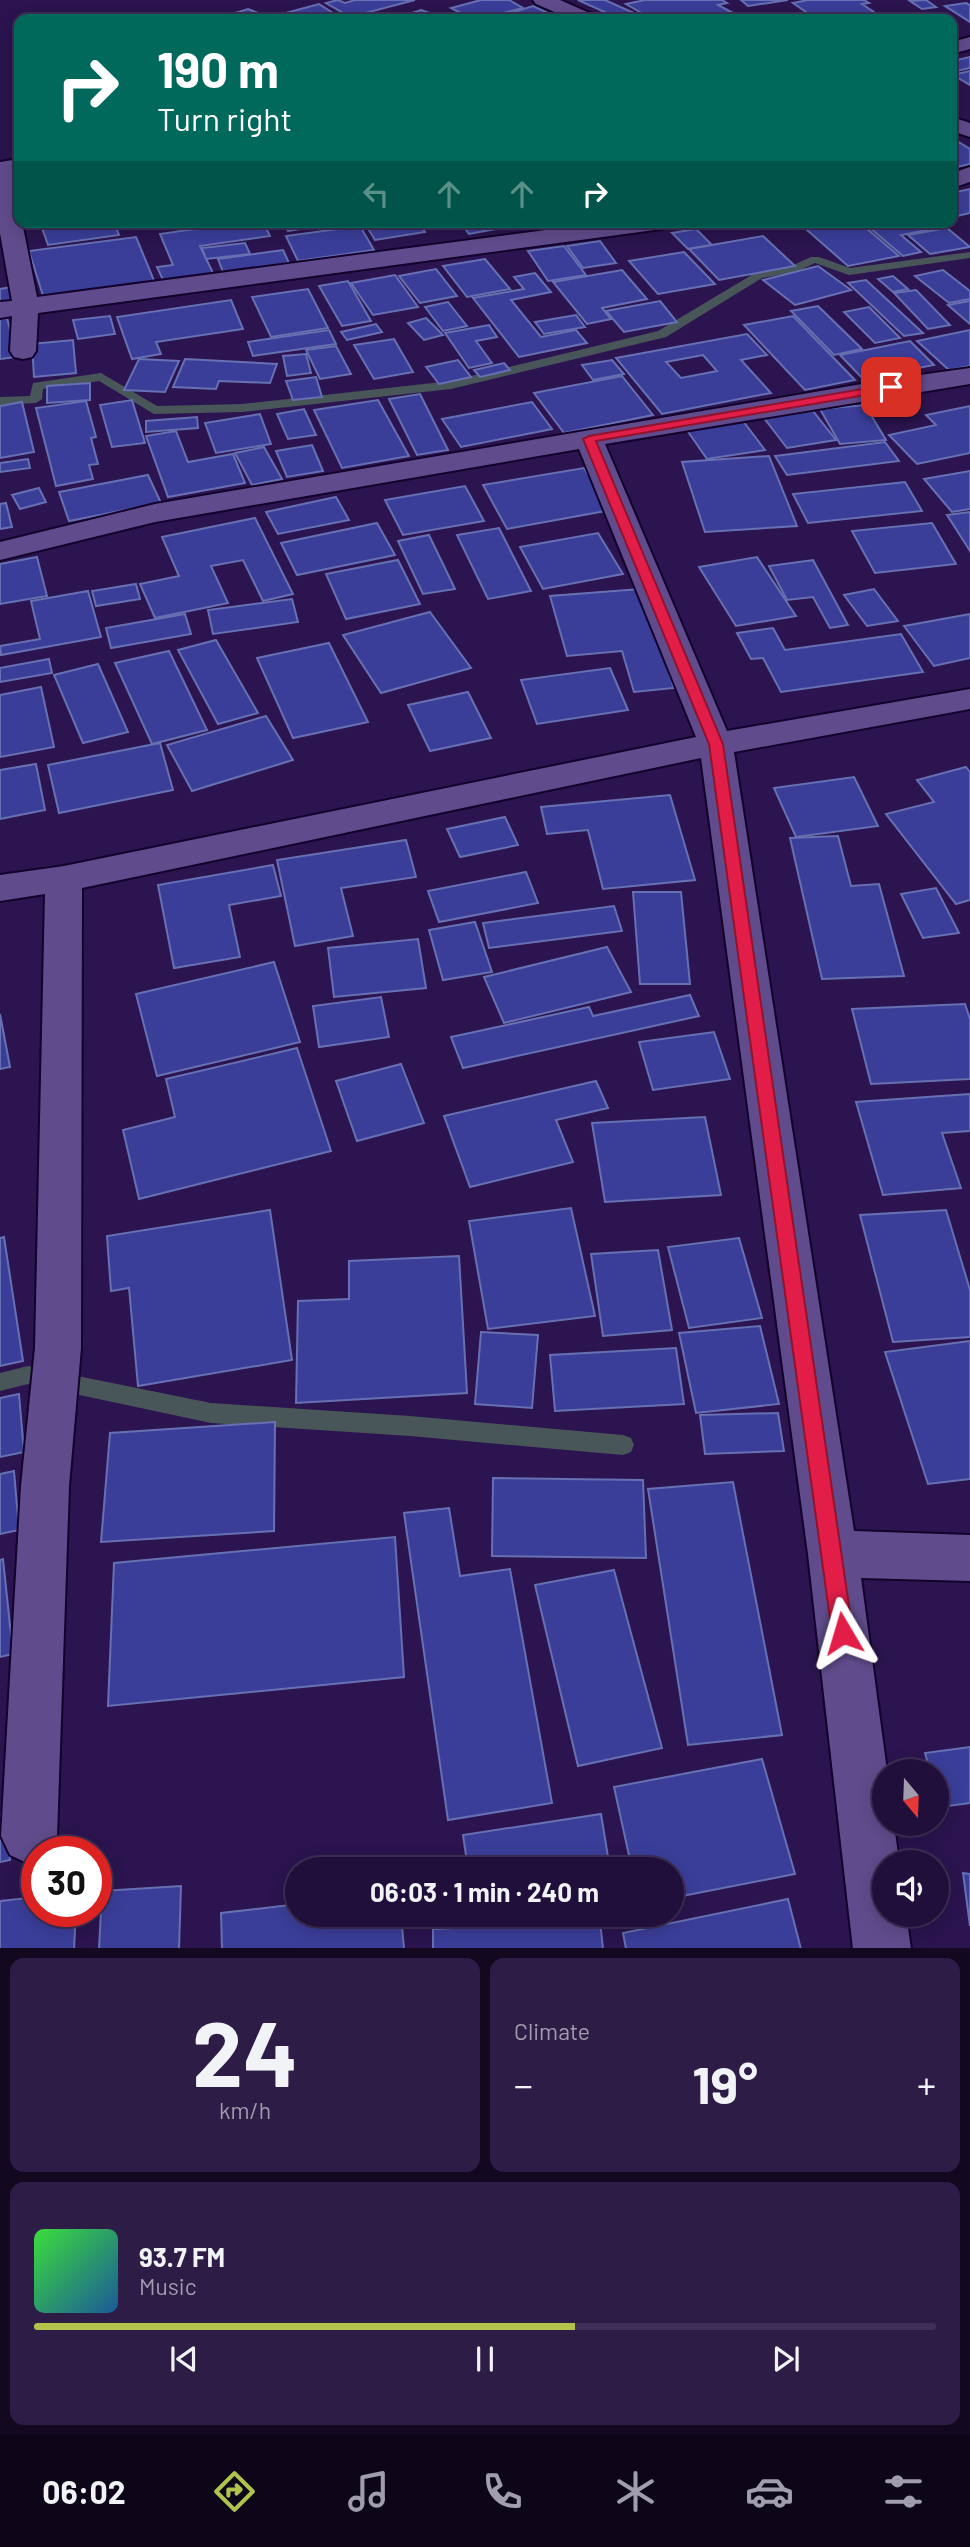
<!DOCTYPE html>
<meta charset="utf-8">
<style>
:root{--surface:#200f3b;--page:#2d1d46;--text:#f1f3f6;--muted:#a29caf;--line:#3d2f55;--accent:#b2c34c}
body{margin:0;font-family:Barlow,sans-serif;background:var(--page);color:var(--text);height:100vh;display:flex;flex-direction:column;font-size:26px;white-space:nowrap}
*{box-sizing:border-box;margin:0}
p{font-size:23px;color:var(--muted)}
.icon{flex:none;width:38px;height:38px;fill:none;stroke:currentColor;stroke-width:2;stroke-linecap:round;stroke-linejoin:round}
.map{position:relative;height:1948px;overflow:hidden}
.sheet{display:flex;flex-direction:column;gap:10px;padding:10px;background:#120820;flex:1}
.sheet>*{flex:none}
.top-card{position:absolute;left:14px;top:14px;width:943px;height:214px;border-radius:14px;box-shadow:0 4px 18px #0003,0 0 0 2px var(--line);background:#00695c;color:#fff;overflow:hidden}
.needle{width:46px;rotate:161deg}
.buttons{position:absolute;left:872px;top:1759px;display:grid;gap:14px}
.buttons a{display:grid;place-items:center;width:77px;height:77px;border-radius:50%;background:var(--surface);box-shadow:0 4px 18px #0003,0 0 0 2px var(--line);font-size:35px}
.speed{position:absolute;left:21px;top:1836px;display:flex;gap:14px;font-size:35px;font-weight:700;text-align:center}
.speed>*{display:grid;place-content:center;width:91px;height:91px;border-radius:50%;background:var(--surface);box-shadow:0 4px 18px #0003,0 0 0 2px var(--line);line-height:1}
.speed .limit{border:10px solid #d22;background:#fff;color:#111}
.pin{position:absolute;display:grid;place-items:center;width:60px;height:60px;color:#fff;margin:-30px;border-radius:14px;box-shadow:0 4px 10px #0006}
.me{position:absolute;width:77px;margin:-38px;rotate:353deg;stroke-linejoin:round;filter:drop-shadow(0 0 5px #0008)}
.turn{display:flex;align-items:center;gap:24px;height:147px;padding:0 28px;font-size:32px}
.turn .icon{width:91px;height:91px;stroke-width:2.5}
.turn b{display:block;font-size:49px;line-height:60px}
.lanes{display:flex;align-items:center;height:66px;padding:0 28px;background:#0003;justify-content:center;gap:35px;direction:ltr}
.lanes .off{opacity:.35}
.big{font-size:52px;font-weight:700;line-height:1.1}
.sheet .widget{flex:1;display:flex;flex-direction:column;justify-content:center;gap:10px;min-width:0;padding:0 24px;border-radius:14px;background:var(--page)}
.sheet .dial{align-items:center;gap:0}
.dial b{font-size:91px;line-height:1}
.song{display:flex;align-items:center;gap:21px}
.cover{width:84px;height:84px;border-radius:10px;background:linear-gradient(135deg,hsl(120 70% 55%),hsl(210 70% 35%))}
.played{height:7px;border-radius:4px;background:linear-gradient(90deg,var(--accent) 60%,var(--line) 60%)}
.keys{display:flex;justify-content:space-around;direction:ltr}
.heat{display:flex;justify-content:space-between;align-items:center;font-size:38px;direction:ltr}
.sheet .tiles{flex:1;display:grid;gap:10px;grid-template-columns:1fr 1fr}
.widget:last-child{grid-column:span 2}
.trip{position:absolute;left:285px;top:1857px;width:399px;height:70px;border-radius:35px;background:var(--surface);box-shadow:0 4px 18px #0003,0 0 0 2px var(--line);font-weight:700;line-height:70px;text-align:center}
.tab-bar{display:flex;height:112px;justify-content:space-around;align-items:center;background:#0d0618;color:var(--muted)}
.tab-bar .icon{width:49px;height:49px}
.tab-bar .active{color:var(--accent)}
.tab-bar b{font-size:32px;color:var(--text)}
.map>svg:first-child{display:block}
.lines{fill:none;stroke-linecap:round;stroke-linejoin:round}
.stream{fill:#495659;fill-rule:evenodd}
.building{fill:#3b3e99;stroke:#6770b2;stroke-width:2;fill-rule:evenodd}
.minor-casing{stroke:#13022c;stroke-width:4}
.minor{fill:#604c8c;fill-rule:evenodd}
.route{fill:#e11d48;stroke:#92132f;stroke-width:2}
</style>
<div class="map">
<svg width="970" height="1949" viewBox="0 0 970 1949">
<rect width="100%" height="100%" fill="#2b144f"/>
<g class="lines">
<g class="stream">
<polygon points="970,252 970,258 849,275 815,263 796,272 762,278 666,337 451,389 242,412 154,414 99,381 43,389 42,399 36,403 0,405 0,397 30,396 33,383 101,373 157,406 242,404 451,381 658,331 755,273 789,267 811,257 819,257 850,268"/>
<polygon points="28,1366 211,1403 410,1416 623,1435 631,1438 634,1445 631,1452 623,1455 410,1436 211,1423 28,1384 0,1391 0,1373"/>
</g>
</g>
<g class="building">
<polygon points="338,0 345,3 355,0 415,0 350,17 326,3"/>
<polygon points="481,0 509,0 523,8 479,19 472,19 451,8"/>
<polygon points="578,0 605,0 643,17 620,19"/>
<polygon points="645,0 722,0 727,3 718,5 733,13 708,19 652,19 626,4"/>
<polygon points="741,0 788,0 748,6"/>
<polygon points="808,0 864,0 869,3 862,4 877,14 884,13 894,19 833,19 828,16 816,19 793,3"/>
<polygon points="926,0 936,7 922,9 910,1"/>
<polygon points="966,3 970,5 970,22 945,6"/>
<polygon points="319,4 341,18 285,19 278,15"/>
<polygon points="533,6 548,13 530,19 492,19"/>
<polygon points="248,9 258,13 239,19 219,18"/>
<polygon points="421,10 446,19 397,18"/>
<polygon points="970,57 970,68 952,72 952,61"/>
<polygon points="970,71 970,85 953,75"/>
<polygon points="952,138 970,149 970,164 952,168"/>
<polygon points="970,189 970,213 953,217 952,193"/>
<polygon points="40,222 114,222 119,235 48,245"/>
<polygon points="160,222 184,222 186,226 163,229"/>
<polygon points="243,222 263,222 270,236 200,246 213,273 163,280 157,267 173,265 160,234"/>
<polygon points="283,222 347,222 288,231"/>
<polygon points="364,222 419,222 425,232 375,240"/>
<polygon points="460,222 496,222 501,228 469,234"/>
<polygon points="859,222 899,256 848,266 799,223"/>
<polygon points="863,222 919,222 928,230 901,235 921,252 903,256"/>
<polygon points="360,226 374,250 298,261 286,236"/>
<polygon points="947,228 970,247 930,254 908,235"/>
<polygon points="696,229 712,245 688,249 672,233"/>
<polygon points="763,236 795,266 719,280 689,249"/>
<polygon points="136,237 155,283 44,299 29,251"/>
<polygon points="600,241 616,263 583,268 567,246"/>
<polygon points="245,243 250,254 206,259 202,248"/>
<polygon points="564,246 586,275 548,281 528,251"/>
<polygon points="283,250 289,263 223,272 218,259"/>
<polygon points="684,252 715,284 658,294 629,261"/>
<polygon points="485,259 510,289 467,297 443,266"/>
<polygon points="818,266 851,290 795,305 763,280"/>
<polygon points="436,269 457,296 420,303 399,276"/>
<polygon points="622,270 647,299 602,308 611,319 587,324 553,282"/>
<polygon points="943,270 970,291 970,299 949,303 915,276"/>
<polygon points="535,273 551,292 511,300 541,337 576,330 587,343 519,357 473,298 524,289 514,277"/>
<polygon points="395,275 418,307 373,315 351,283"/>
<polygon points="893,276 908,289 893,292 878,279"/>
<polygon points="866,280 923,333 904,336 848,283"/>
<polygon points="348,281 371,321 342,326 319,286"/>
<polygon points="11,287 15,301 0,303 0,289"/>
<polygon points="308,289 328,328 271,337 252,297"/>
<polygon points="916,290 950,325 928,329 894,293"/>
<polygon points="231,300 243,329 156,342 161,354 132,359 117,317"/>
<polygon points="660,301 677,322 624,332 606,311"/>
<polygon points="970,301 970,324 948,305"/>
<polygon points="448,302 467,326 443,331 425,307"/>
<polygon points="818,306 862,349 834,355 791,311"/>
<polygon points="869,307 900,338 875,343 844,312"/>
<polygon points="576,315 585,327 544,334 535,322"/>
<polygon points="110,316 115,334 78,339 73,320"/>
<polygon points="793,316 855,380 805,390 744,325"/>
<polygon points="7,318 17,357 0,359 0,319"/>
<polygon points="426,318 443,335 424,340 408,323"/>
<polygon points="376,324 382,332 347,340 341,332"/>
<polygon points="489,325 497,337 476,341 492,363 469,368 445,333"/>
<polygon points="329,330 336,344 253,356 248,342"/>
<polygon points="970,330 970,366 949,370 917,341"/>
<path d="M747,334L767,355L741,360L771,393L662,414L616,358ZM703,355L717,371L681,378L666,362Z"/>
<polygon points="394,339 413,372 374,379 354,345"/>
<polygon points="73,340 76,373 34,377 32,344"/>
<polygon points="910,341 934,365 863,379 840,355"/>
<polygon points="336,346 351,374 320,379 306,350"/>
<polygon points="306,354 311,373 287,376 283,356"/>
<polygon points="139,359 179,361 165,392 124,390"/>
<polygon points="185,359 277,364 270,383 219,381 216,389 173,387"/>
<polygon points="458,360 471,377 439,384 426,367"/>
<polygon points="612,360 624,374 593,380 582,365"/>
<polygon points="504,363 510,370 480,377 474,370"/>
<polygon points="622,376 653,415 564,433 534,393"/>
<polygon points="316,377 322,397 293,400 286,381"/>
<polygon points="90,383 90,400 47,403 47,386"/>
<polygon points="420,394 448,450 417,455 389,399"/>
<polygon points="132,400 145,443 112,447 100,405"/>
<polygon points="378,400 409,456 342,468 314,410"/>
<polygon points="86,401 96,437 91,438 98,464 89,465 93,479 56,486 36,408"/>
<polygon points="22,402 34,452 0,458 0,406"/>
<polygon points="532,402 552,429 461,447 442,419"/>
<polygon points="865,405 886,440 840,444 820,409"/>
<polygon points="970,406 970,453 917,464 889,435 936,425 926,415"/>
<polygon points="304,409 316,435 288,439 277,414"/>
<polygon points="813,411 836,440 787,448 764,418"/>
<polygon points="260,414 271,444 216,453 205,423"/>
<polygon points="197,417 198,428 146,432 146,421"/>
<polygon points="740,417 765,450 707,459 684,426"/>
<polygon points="176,431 188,462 233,454 245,483 168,497 146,436"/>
<polygon points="885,442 899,461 787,475 775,456"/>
<polygon points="312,445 323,471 287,477 276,451"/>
<polygon points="264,447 282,479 252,485 235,453"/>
<polygon points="769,456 797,526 705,532 682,462"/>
<polygon points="28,459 30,468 0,472 0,463"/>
<polygon points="584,468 611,510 507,529 483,485"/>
<polygon points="970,471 970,509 952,512 924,479"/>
<polygon points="148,475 161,503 69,521 59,492"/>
<polygon points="905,482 922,511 808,523 793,494"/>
<polygon points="465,486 484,521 403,535 385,500"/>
<polygon points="39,488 46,502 20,509 12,495"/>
<polygon points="336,497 349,520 278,534 266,512"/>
<polygon points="6,503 12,527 0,529 0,504"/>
<polygon points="970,512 970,551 947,515"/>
<polygon points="255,518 293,594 263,601 243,560 211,566 228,603 155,618 140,584 179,576 162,537"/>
<polygon points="377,523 395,555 297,575 281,543"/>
<polygon points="932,523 956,564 875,573 852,531"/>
<polygon points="499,528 531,591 488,599 457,535"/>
<polygon points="598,533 623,574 543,589 520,547"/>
<polygon points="429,535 455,589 423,594 398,541"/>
<polygon points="37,557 47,596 0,604 0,564"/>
<polygon points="757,557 796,616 736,626 699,567"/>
<polygon points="398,560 420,604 346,619 326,574"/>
<polygon points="813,560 848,625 830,628 813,597 787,600 769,566"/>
<polygon points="136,584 140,599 96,606 92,591"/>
<polygon points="640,589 674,688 634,692 622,651 567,656 550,596"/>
<polygon points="874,589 898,621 867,626 844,595"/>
<polygon points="88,591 101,637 1,655 0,646 40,639 31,601"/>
<polygon points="292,599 298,622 213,634 208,610"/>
<polygon points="430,612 471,668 381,693 343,635"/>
<polygon points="185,614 191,634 111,648 106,628"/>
<polygon points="970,614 970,658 934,666 904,626"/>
<polygon points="773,628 785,650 901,634 923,672 781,692 763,658 751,659 737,633"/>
<polygon points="216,640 258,713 218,724 178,650"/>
<polygon points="329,643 368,722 293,738 257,658"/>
<polygon points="169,651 207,730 152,744 115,663"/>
<polygon points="49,659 52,673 0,682 0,668"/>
<polygon points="98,664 128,732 83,743 54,675"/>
<polygon points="610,668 628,710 537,724 521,680"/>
<polygon points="41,687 54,747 0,757 0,695"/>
<polygon points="468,692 491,738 430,751 408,705"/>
<polygon points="266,716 293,760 192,791 167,745"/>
<polygon points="160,743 173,790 59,813 48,765"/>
<polygon points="36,764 45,810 0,819 0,770"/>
<polygon points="966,767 970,772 970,900 956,904 886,814 934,802 917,780"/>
<polygon points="854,777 878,826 796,837 774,788"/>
<polygon points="670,795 695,880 603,889 588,830 547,834 541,807"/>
<polygon points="505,817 518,845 460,857 447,829"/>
<polygon points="838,836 851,886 879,884 904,976 822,979 790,838"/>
<polygon points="406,840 416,877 341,888 353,936 295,946 277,860"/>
<polygon points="273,865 281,896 229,905 240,957 174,968 158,885"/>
<polygon points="526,872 538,903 439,922 428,891"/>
<polygon points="936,888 959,933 923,938 901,894"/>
<polygon points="633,892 681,892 690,984 640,984"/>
<polygon points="614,906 622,931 489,948 483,923"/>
<polygon points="475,922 492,972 443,980 429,930"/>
<polygon points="418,939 426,988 334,997 328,948"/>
<polygon points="607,947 631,992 504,1023 484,977"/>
<polygon points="274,962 300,1042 157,1076 136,994"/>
<polygon points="690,995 699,1016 463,1068 451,1037 589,1007 593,1016"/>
<polygon points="381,997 389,1037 319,1047 313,1006"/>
<polygon points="965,1004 970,1019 970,1079 871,1084 852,1009"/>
<polygon points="0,1014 10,1067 0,1069"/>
<polygon points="714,1032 730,1079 653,1090 639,1042"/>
<polygon points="297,1048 331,1151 139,1199 123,1130 175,1117 166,1079"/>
<polygon points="401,1064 424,1123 357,1141 336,1081"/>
<polygon points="596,1081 608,1108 556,1120 573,1162 470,1187 444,1116"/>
<polygon points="970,1094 970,1131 942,1133 961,1188 883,1195 856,1102"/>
<polygon points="705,1117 721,1195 605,1202 592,1123"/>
<polygon points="571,1208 595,1316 488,1329 469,1221"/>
<polygon points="270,1210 292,1360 138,1386 129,1288 111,1291 107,1236"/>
<polygon points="946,1210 970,1290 970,1337 893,1342 860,1215"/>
<polygon points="4,1237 23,1361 0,1366 0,1238"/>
<polygon points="739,1238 762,1318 689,1328 668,1247"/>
<polygon points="658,1250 672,1330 603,1336 591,1254"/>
<polygon points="459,1256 467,1393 296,1403 298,1301 349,1299 349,1261"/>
<polygon points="760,1326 779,1404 696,1413 679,1333"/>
<polygon points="481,1332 538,1335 532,1408 475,1404"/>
<polygon points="970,1341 970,1479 928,1484 885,1352"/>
<polygon points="676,1348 684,1404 555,1411 550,1355"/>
<polygon points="19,1394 24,1452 0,1457 0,1398"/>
<polygon points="778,1413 784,1451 705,1454 700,1415"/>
<polygon points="275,1422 274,1531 101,1542 110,1433"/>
<polygon points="14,1471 19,1530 0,1534 0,1474"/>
<polygon points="493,1478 643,1480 646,1558 492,1556"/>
<polygon points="733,1482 782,1735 688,1745 648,1489"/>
<polygon points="449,1508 460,1576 510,1569 552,1803 448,1820 404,1513"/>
<polygon points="395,1537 404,1677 108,1706 114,1563"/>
<polygon points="3,1559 13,1654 0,1657 0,1560"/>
<polygon points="614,1570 662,1748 578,1766 535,1585"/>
<polygon points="970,1747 970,1803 941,1807 936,1791 936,1771 930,1771 925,1753"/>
<polygon points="762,1759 795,1874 672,1898 672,1869 632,1869 614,1787"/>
<polygon points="8,1812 10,1860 0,1862 0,1814"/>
<polygon points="601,1814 610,1869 468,1869 463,1835"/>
<polygon points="963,1873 970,1874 970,1926"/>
<polygon points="181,1886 179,1949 99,1949 102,1891"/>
<polygon points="37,1897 37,1911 76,1911 74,1949 0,1949 0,1901"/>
<polygon points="788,1899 801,1949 626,1949 623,1933"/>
<polygon points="298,1904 298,1914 401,1914 404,1949 222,1949 221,1913"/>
<polygon points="600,1921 603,1949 433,1949 433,1929"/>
</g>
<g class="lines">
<g class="minor-casing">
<g id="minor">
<polygon points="533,0 560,0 594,15 597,19 571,19 536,4"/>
<polygon points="970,37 970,49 952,54 952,42"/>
<polygon points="952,117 970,123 970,137 952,131"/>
<polygon points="19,159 19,173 12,174 19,222 22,222 37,297 606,222 674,222 670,227 662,229 38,313 36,351 32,357 23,359 14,357 10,351 12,316 0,318 0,302 12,301 0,233 0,162"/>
<polygon points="970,167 970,182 952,188 952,173"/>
<polygon points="970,368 970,384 605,444 727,731 970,689 970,709 734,752 854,1531 970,1535 970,1581 861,1578 887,1771 884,1771 884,1824 894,1824 899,1862 884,1862 884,1914 906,1914 911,1949 853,1949 808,1554 701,758 82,888 81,1348 69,1486 57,1836 50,1852 37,1852 37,1860 29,1864 10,1855 1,1836 21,1486 35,1348 45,894 0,901 0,875 64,866 696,737 579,449 155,522 0,560 0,542 155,504 891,379"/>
</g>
</g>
<use href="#minor" class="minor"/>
</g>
<polygon class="route" points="891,384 897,387 895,390 596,441 723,744 853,1633 850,1640 843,1643 835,1640 832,1633 709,744 583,439 589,436"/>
</svg>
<div class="buttons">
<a><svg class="needle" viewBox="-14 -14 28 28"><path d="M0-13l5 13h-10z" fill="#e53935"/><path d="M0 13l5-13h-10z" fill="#a29caf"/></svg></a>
<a><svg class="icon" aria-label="sound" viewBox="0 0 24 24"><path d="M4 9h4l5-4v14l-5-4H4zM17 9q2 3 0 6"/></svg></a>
</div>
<div class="speed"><div class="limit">30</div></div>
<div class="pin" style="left:891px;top:387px;background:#d93025"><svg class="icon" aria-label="arrive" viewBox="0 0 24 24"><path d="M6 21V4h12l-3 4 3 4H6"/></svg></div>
<svg class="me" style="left:843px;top:1633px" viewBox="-20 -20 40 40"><path d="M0-17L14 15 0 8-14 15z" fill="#e11d48" stroke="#fff" stroke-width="4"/></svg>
<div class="trip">06:03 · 1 min · 240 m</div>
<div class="top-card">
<div class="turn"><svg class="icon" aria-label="right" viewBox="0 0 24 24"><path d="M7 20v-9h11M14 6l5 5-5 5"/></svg><div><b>190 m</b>Turn right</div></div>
<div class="lanes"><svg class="icon off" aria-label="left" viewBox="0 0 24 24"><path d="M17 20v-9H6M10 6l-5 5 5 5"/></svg><svg class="icon off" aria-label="ahead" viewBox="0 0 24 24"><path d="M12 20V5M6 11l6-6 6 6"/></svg><svg class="icon off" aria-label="ahead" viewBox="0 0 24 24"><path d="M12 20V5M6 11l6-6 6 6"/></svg><svg class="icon" aria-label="right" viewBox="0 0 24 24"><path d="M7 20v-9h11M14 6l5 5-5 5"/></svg></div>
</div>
</div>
<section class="sheet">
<div class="tiles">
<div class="widget dial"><b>24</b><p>km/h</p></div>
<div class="widget"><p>Climate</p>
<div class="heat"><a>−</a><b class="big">19°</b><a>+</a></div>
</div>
<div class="widget">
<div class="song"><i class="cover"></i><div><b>93.7 FM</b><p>Music</p></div></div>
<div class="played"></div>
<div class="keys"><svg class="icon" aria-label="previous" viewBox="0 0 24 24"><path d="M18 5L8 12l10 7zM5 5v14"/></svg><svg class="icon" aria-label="pause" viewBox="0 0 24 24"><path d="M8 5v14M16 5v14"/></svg><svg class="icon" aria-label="next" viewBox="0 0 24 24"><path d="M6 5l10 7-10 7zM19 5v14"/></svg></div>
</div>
</div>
</section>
<nav class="tab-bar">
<b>06:02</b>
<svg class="icon active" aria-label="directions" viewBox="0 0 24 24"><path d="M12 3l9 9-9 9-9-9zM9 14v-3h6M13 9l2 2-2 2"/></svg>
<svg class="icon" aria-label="music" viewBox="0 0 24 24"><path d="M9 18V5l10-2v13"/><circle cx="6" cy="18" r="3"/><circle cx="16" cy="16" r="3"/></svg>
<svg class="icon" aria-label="phone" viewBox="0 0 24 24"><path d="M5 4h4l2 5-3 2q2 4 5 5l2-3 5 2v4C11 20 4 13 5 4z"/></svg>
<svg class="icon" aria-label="climate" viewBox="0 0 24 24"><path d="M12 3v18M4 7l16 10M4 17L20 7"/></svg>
<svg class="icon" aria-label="car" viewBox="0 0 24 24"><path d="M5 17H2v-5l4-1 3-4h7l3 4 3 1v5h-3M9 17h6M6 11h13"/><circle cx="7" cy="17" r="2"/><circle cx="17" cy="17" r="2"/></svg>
<svg class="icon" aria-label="filters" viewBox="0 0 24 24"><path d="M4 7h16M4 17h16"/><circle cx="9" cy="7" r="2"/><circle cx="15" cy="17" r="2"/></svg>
</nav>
